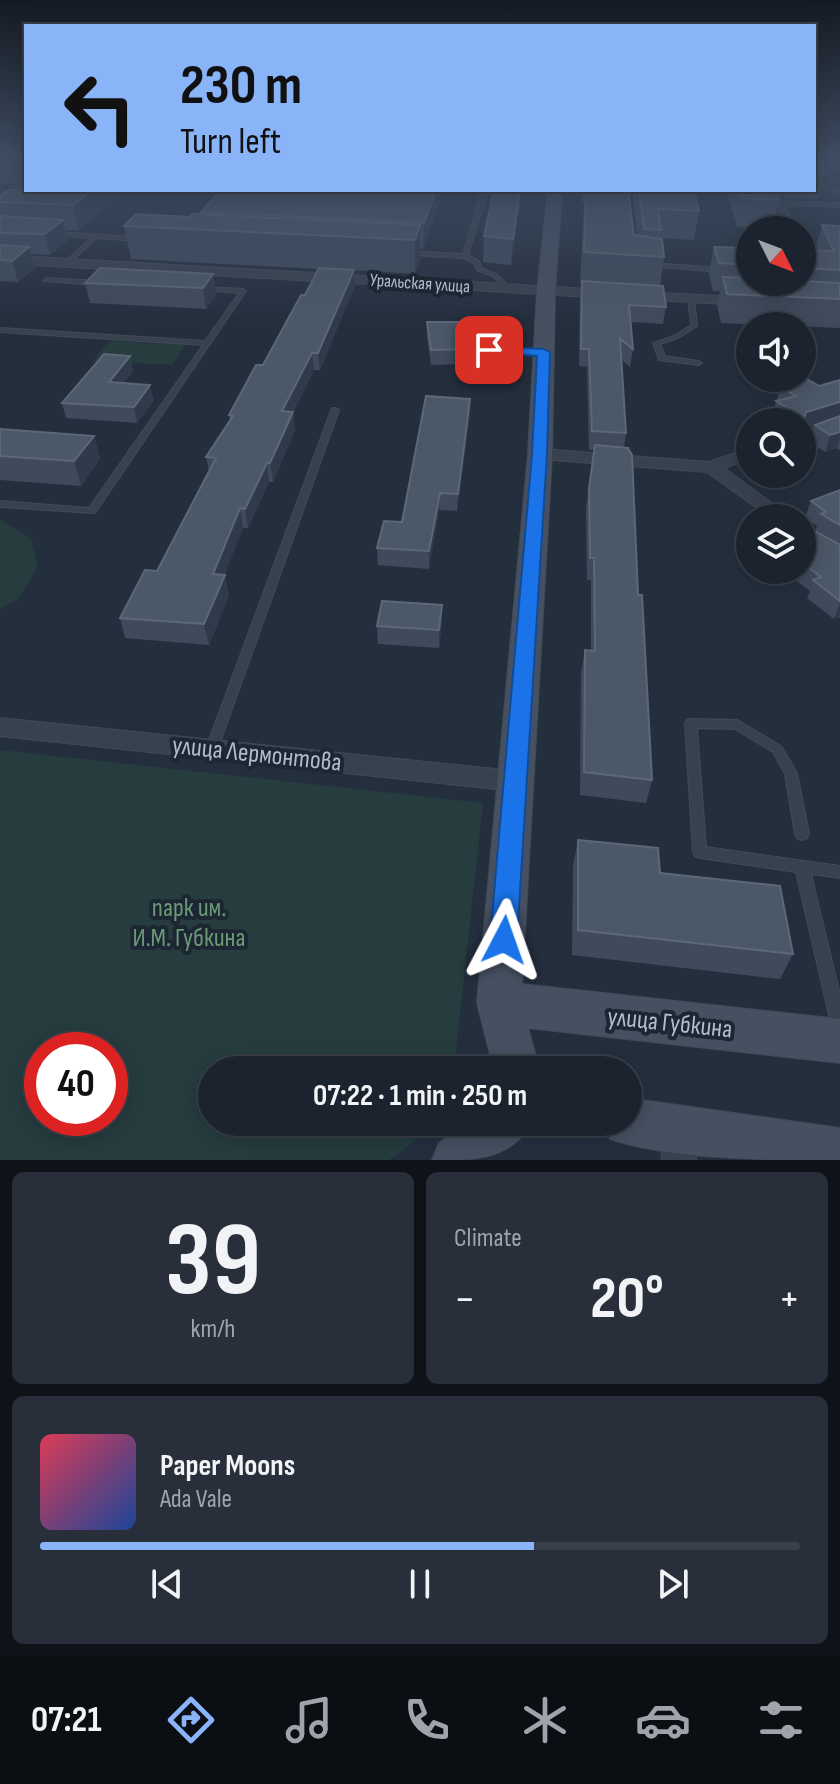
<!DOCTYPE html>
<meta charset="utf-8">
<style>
:root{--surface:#1b232e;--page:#282f3a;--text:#f1f3f6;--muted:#a0a4aa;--line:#39404a;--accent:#8ab4f8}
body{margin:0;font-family:"Sofia Sans Condensed",sans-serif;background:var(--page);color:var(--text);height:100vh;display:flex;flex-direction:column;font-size:30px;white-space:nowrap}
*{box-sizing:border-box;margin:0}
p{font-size:26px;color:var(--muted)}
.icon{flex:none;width:44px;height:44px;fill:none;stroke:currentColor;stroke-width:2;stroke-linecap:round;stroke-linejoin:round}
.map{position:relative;height:1160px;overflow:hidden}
.drawer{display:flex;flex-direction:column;gap:12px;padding:12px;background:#0f1319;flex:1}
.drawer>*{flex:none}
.banner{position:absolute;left:24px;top:24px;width:792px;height:168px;border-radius:0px;box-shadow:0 4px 20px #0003,0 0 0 2px var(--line);background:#8ab4f8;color:#111;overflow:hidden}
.needle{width:52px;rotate:132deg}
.buttons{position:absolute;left:736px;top:216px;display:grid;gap:16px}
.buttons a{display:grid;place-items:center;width:80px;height:80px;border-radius:50%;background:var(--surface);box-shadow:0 4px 20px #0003,0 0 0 2px var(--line);font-size:40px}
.speed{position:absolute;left:24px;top:1032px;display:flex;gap:16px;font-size:40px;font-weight:700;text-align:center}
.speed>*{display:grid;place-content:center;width:104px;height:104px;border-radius:50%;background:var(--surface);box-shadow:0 4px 20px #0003,0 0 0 2px var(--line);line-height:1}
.speed .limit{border:12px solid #d22;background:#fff;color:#111}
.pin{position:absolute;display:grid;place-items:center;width:68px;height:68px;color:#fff;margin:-34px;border-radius:16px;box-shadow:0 4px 12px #0006}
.me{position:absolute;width:88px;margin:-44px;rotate:4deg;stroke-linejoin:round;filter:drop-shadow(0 0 6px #0008)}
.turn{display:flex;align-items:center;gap:28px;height:168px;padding:0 24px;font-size:36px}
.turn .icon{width:104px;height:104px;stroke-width:2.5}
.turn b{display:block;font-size:56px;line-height:68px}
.big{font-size:60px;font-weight:700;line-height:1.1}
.drawer .tile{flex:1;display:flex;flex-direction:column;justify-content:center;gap:12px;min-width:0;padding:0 28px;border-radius:12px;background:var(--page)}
.drawer .dial{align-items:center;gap:0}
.dial b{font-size:104px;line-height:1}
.song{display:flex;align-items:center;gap:24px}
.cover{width:96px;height:96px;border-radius:12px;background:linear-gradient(135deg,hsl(350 70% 55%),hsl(220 70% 35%))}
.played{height:8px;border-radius:4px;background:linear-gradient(90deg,var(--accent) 65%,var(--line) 65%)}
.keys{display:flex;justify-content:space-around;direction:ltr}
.heat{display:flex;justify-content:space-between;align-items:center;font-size:44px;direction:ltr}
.drawer .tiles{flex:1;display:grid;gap:12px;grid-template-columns:1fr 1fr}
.tile:last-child{grid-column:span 2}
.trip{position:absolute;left:198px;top:1056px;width:444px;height:80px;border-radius:40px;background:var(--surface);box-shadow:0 4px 20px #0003,0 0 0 2px var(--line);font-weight:700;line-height:80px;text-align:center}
.tab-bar{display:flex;height:128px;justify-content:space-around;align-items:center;background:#0b0e12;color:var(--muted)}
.tab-bar .icon{width:56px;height:56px}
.tab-bar .active{color:var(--accent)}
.tab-bar b{font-size:36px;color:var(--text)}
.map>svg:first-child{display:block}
.green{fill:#263c3f;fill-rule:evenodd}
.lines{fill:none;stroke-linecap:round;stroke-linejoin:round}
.lane-casing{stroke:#414a57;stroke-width:2}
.street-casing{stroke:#414a57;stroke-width:2}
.secondary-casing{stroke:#414a57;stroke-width:2}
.lane{fill:#38414e;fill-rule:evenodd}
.street{fill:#38414e;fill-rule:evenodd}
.secondary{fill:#465061;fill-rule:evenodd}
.wall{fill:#3f4b5c}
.shaded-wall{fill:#2f3b4b}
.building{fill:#4b5868;stroke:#5c6777;stroke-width:2}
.route{fill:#1a73e8;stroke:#114b97;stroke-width:2}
.labels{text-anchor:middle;stroke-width:8;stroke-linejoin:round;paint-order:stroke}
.far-street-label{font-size:18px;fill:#b4bcc9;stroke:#1d2633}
.near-street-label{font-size:26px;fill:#b4bcc9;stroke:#1d2633}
.near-park-label{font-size:26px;fill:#6b9a76;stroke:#1d2633}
</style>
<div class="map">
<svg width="840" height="1160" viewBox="0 0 840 1160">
<rect width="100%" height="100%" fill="#242f3e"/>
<g class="green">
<polygon points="109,341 185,345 172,365 93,361"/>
<polygon points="0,520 31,539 38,567 17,600 0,609"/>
<path d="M0,750L483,803L454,1070H212V1122H442L389,1160H0ZM42,1050H110V1118H42Z"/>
</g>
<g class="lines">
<g class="lane-casing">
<g id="lane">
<polygon points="814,183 840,190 840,194 814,186"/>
<polygon points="482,190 488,190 468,255 479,261 482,268 498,275 510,288 510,290 506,290 494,277 477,270 474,263 464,258 409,255 406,253 409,251 463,254"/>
<polygon points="772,190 778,190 782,201 840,203 840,207 784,205 795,230 789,230"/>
<polygon points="53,232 137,237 140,239 137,241 97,238 67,265 64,263 65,262 91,238 51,235 51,233"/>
<polygon points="650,263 721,268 724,270 721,272 648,266 648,264"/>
<polygon points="46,278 97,281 100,283 97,285 44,281 43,280"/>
<polygon points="205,287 243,289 246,291 95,513 0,507 0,501 89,508 203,345 0,332 0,328 205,341 239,293 203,290 202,289"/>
<polygon points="691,296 694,298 697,326 678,338 660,344 665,356 698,361 702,363 698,365 659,360 653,343 674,336 691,325 688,298"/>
<polygon points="489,348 544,350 548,352 544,354 487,351 485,350"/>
<polygon points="332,408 335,408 339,410 218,748 216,751 212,753 208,751 206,748"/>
<polygon points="691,719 737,720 781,746 797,773 809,834 807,838 802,840 797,838 795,834 785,774 773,752 735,729 697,728 706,847 840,866 840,878 811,874 840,995 840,1036 834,1034 832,1028 796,872 700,858 695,856 693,852 685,723 687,720"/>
</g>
</g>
<g class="street-casing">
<g id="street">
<polygon points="814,162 840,163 840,169 814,168"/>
<polygon points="0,176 26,177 26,187 0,203 0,195 20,183 0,182"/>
<polygon points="0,255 608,290 614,294 608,298 0,263"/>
<polygon points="640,292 744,297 750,301 744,305 636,299 636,293"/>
<polygon points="840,418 840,428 802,441 802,431"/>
<polygon points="750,448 750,459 724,468 792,518 771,518 707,472 540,459 532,454 540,449 709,462"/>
<polygon points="0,718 514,771 523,774 527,781 523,788 514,791 0,736"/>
<polygon points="676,1112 688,1117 693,1129 696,1160 662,1160 659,1129 664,1117"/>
</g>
</g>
<g class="secondary-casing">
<g id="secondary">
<polygon points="548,190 562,190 555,291 552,454 522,984 840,1019 840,1063 528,1028 540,1070 494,1070 477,1003 528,454 537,291"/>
<path d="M628,1098L840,1128V1160C772,1160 673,1160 610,1139L603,1122H628Z"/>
<path d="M468,1122H532C512,1160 475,1160 432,1160L439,1143Z"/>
</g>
</g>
<use href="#lane" class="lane"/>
<use href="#street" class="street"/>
<use href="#secondary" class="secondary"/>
</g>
<g class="wall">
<polygon points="814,159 840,159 840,160 830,160 827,172 825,173 818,199 784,198 781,190 814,190"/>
<polygon points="444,190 423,249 420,249 420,259 415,274 354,270 355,285 320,370 314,370 293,412 295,430 273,482 269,482 248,528 243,528 224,575 229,595 209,645 125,638 120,618 157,571 209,471 206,457 230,420 229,415 263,365 305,295 319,269 131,259 124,226 189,217 202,214 201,212"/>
<polygon points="494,190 522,190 511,265 483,262 484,236"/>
<polygon points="581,190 628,190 634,235 637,235 632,190 694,190 699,211 694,240 660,238 664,257 660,286 666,307 663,324 631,322 633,349 630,367 622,360 626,433 624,447 652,780 646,803 580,795 581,673 585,650 591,651 591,580 587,580 586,509 594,450 589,450 587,367 579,366 580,298 582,284 580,284 584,203 581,203"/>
<polygon points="726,190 776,190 779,200 772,229 737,227"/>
<polygon points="0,196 119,196 79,230 65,230 68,240 50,255 31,254 35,268 18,282 0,281"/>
<polygon points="822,225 840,226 840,328 721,323 717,305 720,291 713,291 709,274 714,247 750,248 750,282 802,282 802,250 815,250"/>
<polygon points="213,274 216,295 206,309 90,303 85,283"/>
<polygon points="427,322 465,349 464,364 431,365 427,337"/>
<polygon points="130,356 133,371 124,383 154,400 137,423 66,418 62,403"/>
<polygon points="819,386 840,416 802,428 802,422 779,422 771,417 781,387"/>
<polygon points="470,399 470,414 457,511 439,510 429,569 378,565 377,548 402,522"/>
<polygon points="840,416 840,450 837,448 825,452 809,442 815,425"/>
<polygon points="0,429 94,436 100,459 81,486 0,480"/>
<polygon points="840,490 840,618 839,617 834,619 807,598 810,591 782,570 802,570 802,521 806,526 815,531 817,526 805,518 811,501"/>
<polygon points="442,623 439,648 378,644 377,626"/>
<polygon points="578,840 660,873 793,954 780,979 572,955 573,866"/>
</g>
<g class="shaded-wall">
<polygon points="0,159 26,159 26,161 7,173 0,174"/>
<polygon points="815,159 830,159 827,172 825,173"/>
<polygon points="92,190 118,190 119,196 79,230 73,205"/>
<polygon points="436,190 444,190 423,249 424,223"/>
<polygon points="520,190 522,190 511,265 513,239"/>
<polygon points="63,220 68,240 50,255 45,234"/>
<polygon points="420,225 420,259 415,274 415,240"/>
<polygon points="29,247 35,268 18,282 12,261"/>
<polygon points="354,270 355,285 320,370 318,353"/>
<polygon points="213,274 216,295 206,309 203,288"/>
<polygon points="312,353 314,370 284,429 282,411"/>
<polygon points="130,356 133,371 112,397 109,382"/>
<polygon points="150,385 154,400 137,423 134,407"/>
<polygon points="470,399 470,414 457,511 458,494"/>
<polygon points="840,402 840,416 802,428 806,412"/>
<polygon points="293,412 295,430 273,482 270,463"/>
<polygon points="840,432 840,438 837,448 825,452 830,435"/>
<polygon points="94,436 100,459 81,486 74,461"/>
<polygon points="267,463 269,482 248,528 245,509"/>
<polygon points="440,493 439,510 429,569 429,551"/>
<polygon points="240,508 243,528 217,594 213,574"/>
<polygon points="225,575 229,595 209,645 204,624"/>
<polygon points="840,603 840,614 839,617 834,619"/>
<polygon points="442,605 442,623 439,648 439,630"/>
</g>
<g class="building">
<polygon points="814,159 817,159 825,172 814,172"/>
<polygon points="26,186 26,190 92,190 73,205 0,202 0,196 9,190 20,190"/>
<polygon points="221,190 436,190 424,223 201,212"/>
<polygon points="494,190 520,190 513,239 484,236"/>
<polygon points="586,190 628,190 634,235 662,239 664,257 584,252"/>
<polygon points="639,190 694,190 699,211 658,209 661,230 644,229"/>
<polygon points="740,190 776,190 779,200 743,198"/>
<polygon points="136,214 189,217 192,214 420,225 415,240 124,226"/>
<polygon points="0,216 63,220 45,234 0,233"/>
<polygon points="822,225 840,226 840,270 802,268 802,250 834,251"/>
<polygon points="0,245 29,247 12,261 0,260"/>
<polygon points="714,247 750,248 750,265 719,263"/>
<polygon points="100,268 213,274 203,288 85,283"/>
<polygon points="319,268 354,270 318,353 312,353 282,411 293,412 270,463 267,463 245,509 240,508 213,574 225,575 204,624 120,618 145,570 157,571 216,458 206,457 233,416 229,415 256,365 263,365 301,295 305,295"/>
<polygon points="723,277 750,278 750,282 802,281 840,283 840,299 727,294"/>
<polygon points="582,281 663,286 666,307 629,305 633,349 620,339 626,433 592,431 589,349 581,349"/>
<polygon points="427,322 459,322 465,349 431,350"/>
<polygon points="104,354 130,356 109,382 150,385 134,407 62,403"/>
<polygon points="807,379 819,386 840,380 840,402 806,412 804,419 776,401 796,396 781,387"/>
<polygon points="426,396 470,399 458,494 440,493 429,551 377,548 384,521 402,522"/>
<polygon points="840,416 840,432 830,435 815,425"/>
<polygon points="0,429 94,436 74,461 0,456"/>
<polygon points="595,445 628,448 632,455 638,595 642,595 652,780 584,772 585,650 595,651 594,558 590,558 589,488"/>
<polygon points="840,490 840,525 821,514 826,512 811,501"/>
<polygon points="805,520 806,526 840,545 840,601 813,580 821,577 802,563 802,521"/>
<polygon points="382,601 442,605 439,630 377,626"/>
<polygon points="578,840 658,848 660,873 780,886 793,954 578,930"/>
</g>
<linearGradient id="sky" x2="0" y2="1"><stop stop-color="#141a22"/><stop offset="0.5" stop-color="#3f4d63"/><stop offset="1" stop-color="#3f4d63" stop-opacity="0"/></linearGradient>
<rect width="840" height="321" fill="url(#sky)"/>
<polygon class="route" points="489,346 544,349 550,352 547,454 517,940 513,948 504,952 494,948 490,940 532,454 537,356 484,352 484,347"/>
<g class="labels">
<g class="far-street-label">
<text transform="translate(420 283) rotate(4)" y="6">Уральская улица</text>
</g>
<g class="near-street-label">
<text transform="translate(257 753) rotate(6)" y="9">улица Лермонтова</text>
<text transform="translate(670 1022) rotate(6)" y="9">улица Губкина</text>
</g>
<g class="near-park-label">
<text x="189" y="916">парк им.<tspan x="189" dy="30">И.М. Губкина</tspan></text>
</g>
</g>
</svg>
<div class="buttons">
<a><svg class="needle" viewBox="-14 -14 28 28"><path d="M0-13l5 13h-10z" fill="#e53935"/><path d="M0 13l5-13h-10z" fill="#a0a4aa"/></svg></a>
<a><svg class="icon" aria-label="sound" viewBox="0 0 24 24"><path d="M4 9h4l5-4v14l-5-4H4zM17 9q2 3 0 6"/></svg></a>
<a><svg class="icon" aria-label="search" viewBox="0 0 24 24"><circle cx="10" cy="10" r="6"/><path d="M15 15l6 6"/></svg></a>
<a><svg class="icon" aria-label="layers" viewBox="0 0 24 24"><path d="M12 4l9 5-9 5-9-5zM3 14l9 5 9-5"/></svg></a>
</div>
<div class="speed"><div class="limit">40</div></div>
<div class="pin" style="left:489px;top:350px;background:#d93025"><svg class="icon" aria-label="arrive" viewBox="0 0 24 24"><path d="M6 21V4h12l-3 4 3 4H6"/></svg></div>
<svg class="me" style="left:504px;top:940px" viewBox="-20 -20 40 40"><path d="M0-17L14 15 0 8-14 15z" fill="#1a73e8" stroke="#fff" stroke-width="4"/></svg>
<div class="trip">07:22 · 1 min · 250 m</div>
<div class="banner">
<div class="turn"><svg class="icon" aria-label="left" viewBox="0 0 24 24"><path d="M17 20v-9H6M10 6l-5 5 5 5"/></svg><div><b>230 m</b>Turn left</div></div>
</div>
</div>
<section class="drawer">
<div class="tiles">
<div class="tile dial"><b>39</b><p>km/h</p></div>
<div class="tile"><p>Climate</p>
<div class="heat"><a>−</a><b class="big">20°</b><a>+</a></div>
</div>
<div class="tile">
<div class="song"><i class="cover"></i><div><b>Paper Moons</b><p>Ada Vale</p></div></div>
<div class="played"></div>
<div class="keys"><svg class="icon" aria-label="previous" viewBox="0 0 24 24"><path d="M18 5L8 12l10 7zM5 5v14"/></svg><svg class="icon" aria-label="pause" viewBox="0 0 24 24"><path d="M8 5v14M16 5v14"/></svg><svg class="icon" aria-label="next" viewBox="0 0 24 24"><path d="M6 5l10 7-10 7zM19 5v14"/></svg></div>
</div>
</div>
</section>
<nav class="tab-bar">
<b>07:21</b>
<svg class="icon active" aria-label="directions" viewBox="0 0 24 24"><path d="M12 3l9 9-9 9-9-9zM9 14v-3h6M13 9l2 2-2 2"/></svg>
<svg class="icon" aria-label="music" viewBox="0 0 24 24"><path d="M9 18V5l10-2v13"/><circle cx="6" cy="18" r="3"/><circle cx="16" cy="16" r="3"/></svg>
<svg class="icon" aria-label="phone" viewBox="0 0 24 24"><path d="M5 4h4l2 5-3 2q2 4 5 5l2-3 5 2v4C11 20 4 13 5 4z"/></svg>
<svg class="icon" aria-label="climate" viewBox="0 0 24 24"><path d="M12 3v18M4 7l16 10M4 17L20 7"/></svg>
<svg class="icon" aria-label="car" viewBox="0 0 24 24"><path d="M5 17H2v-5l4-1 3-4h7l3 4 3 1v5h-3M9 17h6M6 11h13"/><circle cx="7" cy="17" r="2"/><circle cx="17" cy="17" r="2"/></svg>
<svg class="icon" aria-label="filters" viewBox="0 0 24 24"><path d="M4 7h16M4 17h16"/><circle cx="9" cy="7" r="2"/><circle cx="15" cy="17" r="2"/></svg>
</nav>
